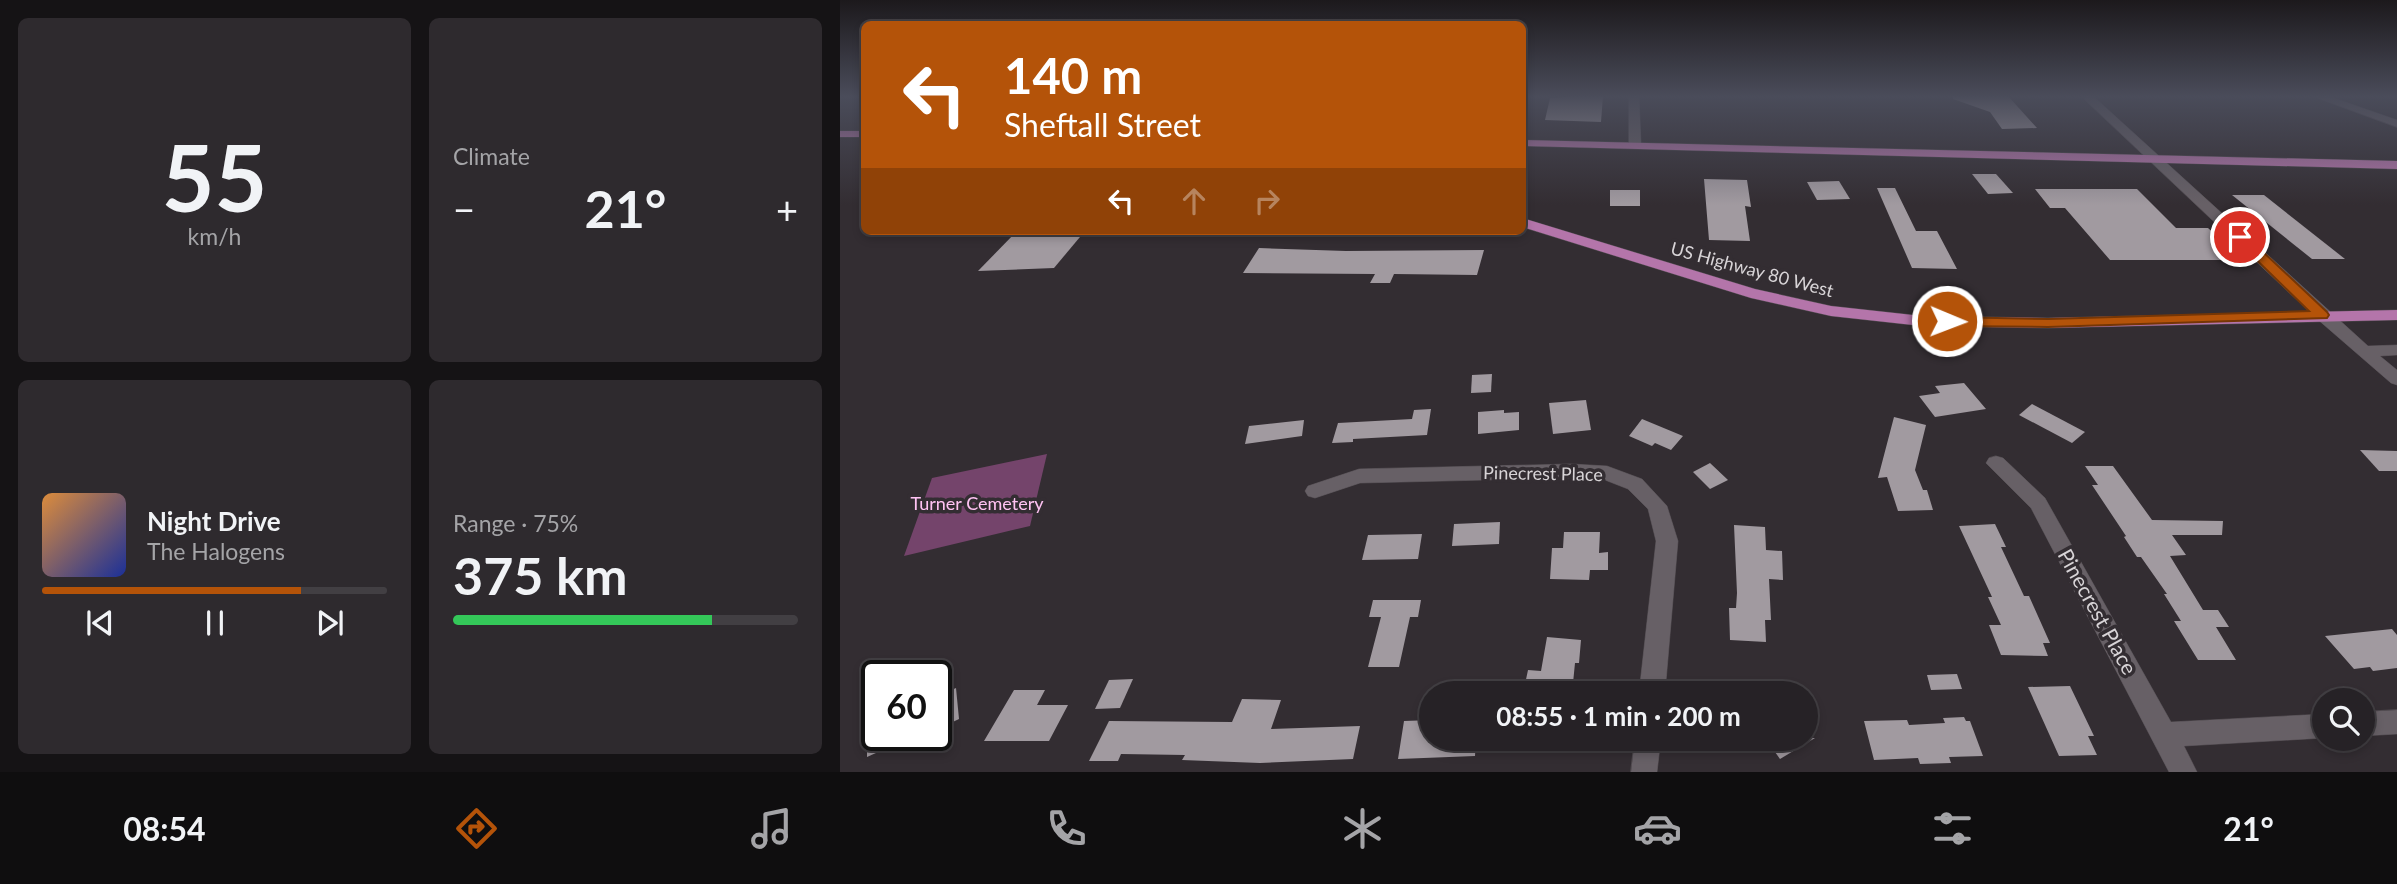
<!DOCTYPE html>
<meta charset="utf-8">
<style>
:root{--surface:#262226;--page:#2e2a2e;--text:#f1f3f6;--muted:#a4a4a7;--line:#423f43;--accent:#b45309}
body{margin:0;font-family:Lato,sans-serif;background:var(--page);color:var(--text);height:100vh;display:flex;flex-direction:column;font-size:26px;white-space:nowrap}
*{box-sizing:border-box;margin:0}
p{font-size:23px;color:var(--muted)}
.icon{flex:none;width:38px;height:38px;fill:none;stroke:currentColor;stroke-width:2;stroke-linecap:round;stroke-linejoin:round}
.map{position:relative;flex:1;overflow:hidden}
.sheet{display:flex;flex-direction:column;gap:18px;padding:18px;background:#151315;width:840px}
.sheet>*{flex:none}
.banner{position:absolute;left:21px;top:21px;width:665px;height:214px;border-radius:10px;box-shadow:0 4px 10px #0003,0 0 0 2px var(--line);background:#b45309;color:#fff;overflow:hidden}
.tools{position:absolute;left:1472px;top:688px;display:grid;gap:14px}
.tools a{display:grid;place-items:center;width:63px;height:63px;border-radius:50%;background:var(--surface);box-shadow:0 4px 10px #0003,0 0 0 2px var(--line);font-size:35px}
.speed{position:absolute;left:21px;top:660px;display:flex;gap:14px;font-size:35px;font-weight:700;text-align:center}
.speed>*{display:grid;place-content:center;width:91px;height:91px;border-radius:50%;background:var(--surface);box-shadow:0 4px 10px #0003,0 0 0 2px var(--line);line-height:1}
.speed .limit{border:4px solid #111;border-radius:10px;background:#fff;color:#111}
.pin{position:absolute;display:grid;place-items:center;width:60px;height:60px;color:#fff;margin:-30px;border:4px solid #fff;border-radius:50%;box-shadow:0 2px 7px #0007}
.me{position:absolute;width:77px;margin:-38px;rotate:91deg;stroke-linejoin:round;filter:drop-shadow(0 0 5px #0008)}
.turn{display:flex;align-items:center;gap:24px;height:147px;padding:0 28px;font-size:32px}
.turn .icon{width:91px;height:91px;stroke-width:2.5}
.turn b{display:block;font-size:49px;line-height:60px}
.lanes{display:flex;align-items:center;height:66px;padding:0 28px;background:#0003;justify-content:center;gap:35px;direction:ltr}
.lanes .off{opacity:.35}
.big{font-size:52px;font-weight:700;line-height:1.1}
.sheet .card{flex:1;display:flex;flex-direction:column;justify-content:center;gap:10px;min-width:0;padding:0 24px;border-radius:10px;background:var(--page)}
.sheet .dial{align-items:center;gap:0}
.dial b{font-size:91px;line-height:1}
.song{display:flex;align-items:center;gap:21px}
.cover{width:84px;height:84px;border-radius:10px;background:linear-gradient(135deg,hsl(30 70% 55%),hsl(230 70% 35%))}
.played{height:7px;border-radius:4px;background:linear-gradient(90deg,var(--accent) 75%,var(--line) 75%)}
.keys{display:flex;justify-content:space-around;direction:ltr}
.heat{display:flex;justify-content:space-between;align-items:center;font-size:38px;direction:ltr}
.charge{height:10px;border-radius:5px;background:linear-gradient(90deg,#34c759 75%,var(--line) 0)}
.sheet .tiles{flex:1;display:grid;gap:18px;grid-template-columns:repeat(2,1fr)}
.trip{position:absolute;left:579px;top:681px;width:399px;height:70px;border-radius:35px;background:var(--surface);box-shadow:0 4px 10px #0003,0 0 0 2px var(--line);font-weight:700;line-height:70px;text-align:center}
.dock{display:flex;height:112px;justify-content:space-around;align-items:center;background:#0f0e0f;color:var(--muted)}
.dock .icon{width:49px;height:49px}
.dock .active{color:var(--accent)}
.dock b{font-size:32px;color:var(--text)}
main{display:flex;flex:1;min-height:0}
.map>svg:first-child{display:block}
.green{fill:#74446b}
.building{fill:#a19aa0}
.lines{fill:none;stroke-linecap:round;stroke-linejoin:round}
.street-casing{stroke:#504a4f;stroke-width:1}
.primary-casing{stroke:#504a4f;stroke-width:1}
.street{fill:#676066;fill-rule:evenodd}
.primary{fill:#b475aa;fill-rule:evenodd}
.route{fill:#b45309;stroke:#753606;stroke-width:2}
.labels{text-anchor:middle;stroke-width:7;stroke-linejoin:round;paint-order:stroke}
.street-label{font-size:18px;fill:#d8d4d7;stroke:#332d32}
.park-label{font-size:18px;fill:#ffc3f3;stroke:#332d32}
.near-street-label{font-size:21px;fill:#d8d4d7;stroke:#332d32}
</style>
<main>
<section class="sheet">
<div class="tiles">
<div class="card dial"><b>55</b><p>km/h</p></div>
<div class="card"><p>Climate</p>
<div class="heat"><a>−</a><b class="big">21°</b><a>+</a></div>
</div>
<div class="card">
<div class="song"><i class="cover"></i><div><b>Night Drive</b><p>The Halogens</p></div></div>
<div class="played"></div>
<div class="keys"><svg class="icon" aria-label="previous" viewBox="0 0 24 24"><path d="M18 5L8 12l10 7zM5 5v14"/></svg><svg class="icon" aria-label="pause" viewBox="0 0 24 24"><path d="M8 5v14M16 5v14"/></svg><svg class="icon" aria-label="next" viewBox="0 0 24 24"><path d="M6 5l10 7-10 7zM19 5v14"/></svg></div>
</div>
<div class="card"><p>Range · 75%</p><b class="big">375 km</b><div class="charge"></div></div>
</div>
</section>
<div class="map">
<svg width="1557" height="772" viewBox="0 0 1557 772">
<rect width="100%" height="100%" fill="#332d32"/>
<polygon class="green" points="207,454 190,526 64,556 92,478"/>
<g class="building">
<polygon points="738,96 763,96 761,122 705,120 710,98"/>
<polygon points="1113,96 1168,96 1197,128 1162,129 1150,112 1113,99"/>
<polygon points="1132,174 1156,174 1173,193 1148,194"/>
<polygon points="864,179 907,180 911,207 905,206 910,241 869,240"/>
<polygon points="999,181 1010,199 977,200 967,182"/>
<polygon points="1037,188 1055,188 1076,231 1097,231 1117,269 1072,268"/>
<polygon points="1195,189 1297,189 1336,228 1368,228 1404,260 1270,260 1225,208 1210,208"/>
<rect x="770" y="190" width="30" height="16"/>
<polygon points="1392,195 1424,195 1505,259 1472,259"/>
<polygon points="177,231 245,231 214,268 138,271"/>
<polygon points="419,248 506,251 644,250 637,275 554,274 550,283 530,283 535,274 403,273"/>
<polygon points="652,374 651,392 631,393 632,375"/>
<polygon points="1124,383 1146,409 1095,417 1079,396 1100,393 1095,386"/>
<polygon points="746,400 751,430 713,434 709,403"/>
<polygon points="1192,404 1245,432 1232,443 1179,415"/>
<polygon points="591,409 587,435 513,439 513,442 492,443 498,423 572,419 574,410"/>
<polygon points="664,410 664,413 679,412 679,430 638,434 638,412"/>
<polygon points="1054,417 1086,425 1075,470 1083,490 1087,490 1093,510 1058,511 1047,477 1038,478"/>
<polygon points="802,419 843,436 831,450 815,443 812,446 789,436"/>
<polygon points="464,420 462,436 405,444 409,426"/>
<polygon points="1520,450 1557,451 1557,471 1539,471"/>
<polygon points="870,463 888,480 870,489 853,472"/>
<polygon points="1245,466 1273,466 1312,520 1383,521 1382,535 1332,535 1346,555 1330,556 1363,610 1378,610 1389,627 1376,627 1396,660 1358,660 1334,621 1341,621 1324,594 1327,594 1301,557 1297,557 1284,537 1286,536 1252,485 1258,485"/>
<polygon points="660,522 659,544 612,546 614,524"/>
<polygon points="1155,524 1166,547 1161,547 1184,596 1189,596 1210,643 1203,643 1208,656 1161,655 1149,625 1161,625 1148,597 1152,597 1119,526"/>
<polygon points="894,525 925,527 926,550 942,551 943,580 929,579 931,620 925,620 926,642 890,640 889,608 896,608 897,593"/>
<polygon points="724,532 760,532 759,553 768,552 768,570 750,570 749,580 710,579 712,548 723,548"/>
<polygon points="582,534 578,559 522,560 528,535"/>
<polygon points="533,600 581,600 578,617 570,617 559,667 528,667 541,617 529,617"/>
<polygon points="1552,629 1557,635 1557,668 1533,671 1530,667 1514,669 1485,636"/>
<polygon points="707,637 741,640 739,663 735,663 732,693 699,693 700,690 684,689 688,670 701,671"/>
<polygon points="1117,674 1122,689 1091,690 1087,675"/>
<polygon points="293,679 280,708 255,709 269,680"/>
<polygon points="1230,686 1254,736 1248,736 1257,755 1219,756 1188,687"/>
<polygon points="116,688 119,719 96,730 96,697"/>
<polygon points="174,690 205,690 197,705 228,705 209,741 144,741"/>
<polygon points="402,699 441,700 431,729 520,726 513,759 420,763 342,760 345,755 281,754 278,761 249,761 269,721 392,722"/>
<polygon points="1124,717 1126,721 1130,721 1143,756 1109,757 1111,763 1080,764 1078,758 1034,760 1024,721 1067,720 1069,725 1105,723 1103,718"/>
<polygon points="592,720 592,738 636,738 635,756 558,759 564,721"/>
<polygon points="27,735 76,735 27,757"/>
<polygon points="925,738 975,738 940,759"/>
</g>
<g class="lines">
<g class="street-casing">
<g id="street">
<polygon points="789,96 799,96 801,144 795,147 789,144"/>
<polygon points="1241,96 1253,96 1528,346 1557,345 1557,355 1540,356 1557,370 1557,385 1551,383 1476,318"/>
<polygon points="1472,96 1488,96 1557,120 1557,127"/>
<polygon points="1156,456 1163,458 1205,498 1331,722 1484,714 1484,738 1344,746 1357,772 1329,772 1191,508 1146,463 1149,458"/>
<polygon points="732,464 767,466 802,479 827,506 838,541 825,693 799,693 816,541 808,509 788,489 765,480 732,478 520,483 475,498 468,496 465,491 468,486 519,469"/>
<polygon points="1557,710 1557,734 1522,736 1522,712"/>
<polygon points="795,738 821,738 817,772 791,772"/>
</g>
</g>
<g class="primary-casing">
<g id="primary">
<rect x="0" y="131" width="24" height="6"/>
<polygon points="682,140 1557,161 1557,169 682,146"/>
<polygon points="682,218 915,289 991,306 1082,316 1208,318 1557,310 1557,320 1208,328 1082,326 991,316 911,298 682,227"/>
</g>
</g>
<use href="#street" class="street"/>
<use href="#primary" class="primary"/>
</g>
<linearGradient id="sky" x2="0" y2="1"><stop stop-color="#1c191c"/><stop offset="0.47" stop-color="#4a4c5a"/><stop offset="1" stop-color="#4a4c5a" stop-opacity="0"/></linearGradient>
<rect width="1557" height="205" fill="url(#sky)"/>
<polygon class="route" points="1400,233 1404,234 1487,312 1489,315 1487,318 1208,327 1107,326 1100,321 1107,317 1208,319 1469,311 1395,239 1395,234"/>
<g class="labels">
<g class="street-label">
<text transform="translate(912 270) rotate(15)" y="6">US Highway 80 West</text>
<text transform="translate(703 474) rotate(1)" y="6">Pinecrest Place</text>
</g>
<g class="park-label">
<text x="137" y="510">Turner Cemetery</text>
</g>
<g class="near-street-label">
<text transform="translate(1257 612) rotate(61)" y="7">Pinecrest Place</text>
</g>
</g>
</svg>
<div class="tools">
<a><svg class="icon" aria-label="search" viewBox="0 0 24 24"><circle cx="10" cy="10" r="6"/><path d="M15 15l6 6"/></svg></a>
</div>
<div class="speed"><div class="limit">60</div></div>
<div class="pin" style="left:1400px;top:237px;background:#d93025"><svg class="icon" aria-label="arrive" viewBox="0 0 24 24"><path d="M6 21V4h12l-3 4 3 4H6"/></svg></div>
<svg class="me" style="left:1107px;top:321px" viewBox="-20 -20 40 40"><circle r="17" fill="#b45309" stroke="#fff" stroke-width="3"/><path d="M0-11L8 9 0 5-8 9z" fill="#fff"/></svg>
<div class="trip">08:55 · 1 min · 200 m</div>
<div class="banner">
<div class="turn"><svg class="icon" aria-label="left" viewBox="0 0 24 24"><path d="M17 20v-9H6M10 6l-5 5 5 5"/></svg><div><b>140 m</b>Sheftall Street</div></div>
<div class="lanes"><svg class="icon" aria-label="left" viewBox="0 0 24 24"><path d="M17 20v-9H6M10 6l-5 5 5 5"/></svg><svg class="icon off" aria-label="ahead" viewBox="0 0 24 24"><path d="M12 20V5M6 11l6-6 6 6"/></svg><svg class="icon off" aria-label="right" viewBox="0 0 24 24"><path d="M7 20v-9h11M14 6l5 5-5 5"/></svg></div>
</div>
</div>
</main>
<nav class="dock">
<b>08:54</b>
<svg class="icon active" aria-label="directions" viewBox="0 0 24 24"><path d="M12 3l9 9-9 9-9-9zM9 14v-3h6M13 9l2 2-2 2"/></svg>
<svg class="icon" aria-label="music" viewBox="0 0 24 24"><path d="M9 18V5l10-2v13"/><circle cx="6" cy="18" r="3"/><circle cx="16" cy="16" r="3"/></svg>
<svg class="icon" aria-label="phone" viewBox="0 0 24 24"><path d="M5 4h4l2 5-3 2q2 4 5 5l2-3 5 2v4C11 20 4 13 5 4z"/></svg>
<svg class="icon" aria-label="climate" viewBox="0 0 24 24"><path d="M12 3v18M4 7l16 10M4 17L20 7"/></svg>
<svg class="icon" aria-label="car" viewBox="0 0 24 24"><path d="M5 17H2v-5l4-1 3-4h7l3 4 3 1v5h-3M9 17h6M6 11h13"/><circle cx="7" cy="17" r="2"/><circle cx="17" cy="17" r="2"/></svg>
<svg class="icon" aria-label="filters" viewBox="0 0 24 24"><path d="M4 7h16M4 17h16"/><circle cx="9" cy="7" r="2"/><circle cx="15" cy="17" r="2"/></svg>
<b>21°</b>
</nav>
